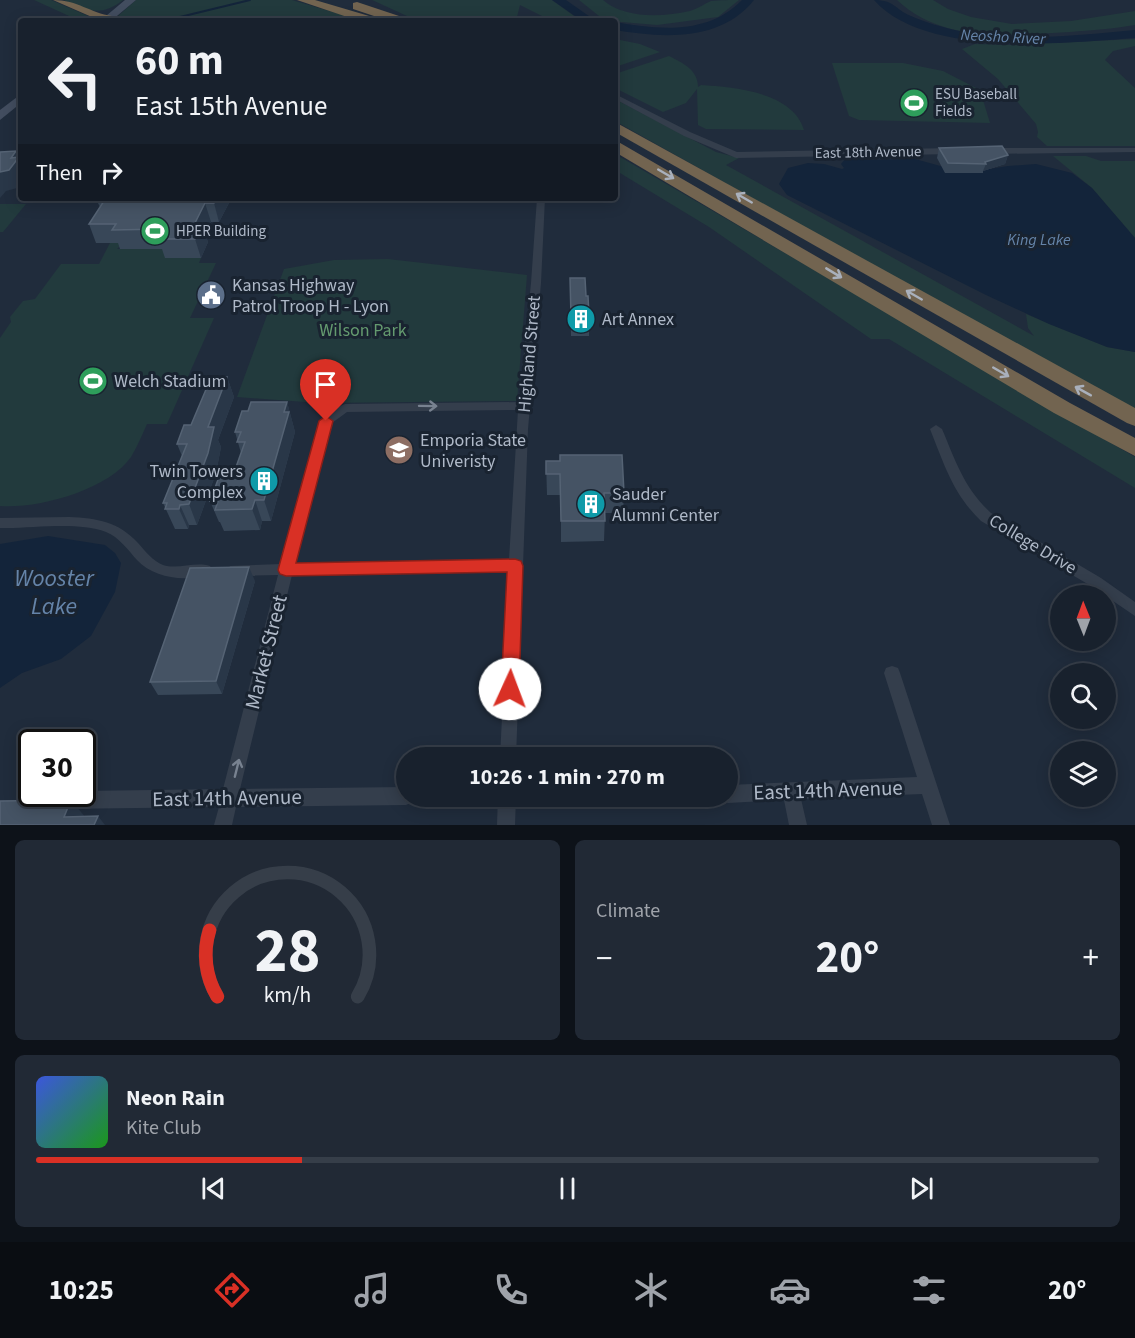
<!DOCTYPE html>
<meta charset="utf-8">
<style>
:root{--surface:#18212d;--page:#212935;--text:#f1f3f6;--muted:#9fa3aa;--line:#363e49;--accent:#d93025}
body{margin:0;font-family:"Source Sans 3",sans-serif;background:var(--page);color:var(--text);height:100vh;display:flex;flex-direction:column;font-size:22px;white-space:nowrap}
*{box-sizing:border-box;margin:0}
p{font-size:20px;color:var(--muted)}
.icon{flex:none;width:33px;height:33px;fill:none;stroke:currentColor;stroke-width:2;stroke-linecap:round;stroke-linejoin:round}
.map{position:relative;height:825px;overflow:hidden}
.side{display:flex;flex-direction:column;gap:15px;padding:15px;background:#0d1219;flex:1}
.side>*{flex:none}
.guide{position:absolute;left:18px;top:18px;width:600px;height:183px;border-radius:6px;box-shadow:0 3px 15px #0003,0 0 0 2px var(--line);background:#18212d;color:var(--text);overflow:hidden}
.needle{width:39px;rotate:359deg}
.fabs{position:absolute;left:1050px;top:585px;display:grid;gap:12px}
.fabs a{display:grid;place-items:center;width:66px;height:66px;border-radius:50%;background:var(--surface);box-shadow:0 3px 15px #0003,0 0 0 2px var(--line);font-size:30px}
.speed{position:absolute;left:18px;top:729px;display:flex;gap:12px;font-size:30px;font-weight:700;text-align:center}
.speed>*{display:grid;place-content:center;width:78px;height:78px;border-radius:50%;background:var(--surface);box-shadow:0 3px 15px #0003,0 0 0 2px var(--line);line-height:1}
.speed .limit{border:3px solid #111;border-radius:9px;background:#fff;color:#111}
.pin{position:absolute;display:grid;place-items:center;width:51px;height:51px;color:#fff;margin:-62px -26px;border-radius:50% 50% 50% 0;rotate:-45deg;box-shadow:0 0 6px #0007}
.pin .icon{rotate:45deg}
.me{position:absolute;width:66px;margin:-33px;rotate:2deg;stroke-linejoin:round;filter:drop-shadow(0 0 4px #0008)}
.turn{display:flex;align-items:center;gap:21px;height:126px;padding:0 18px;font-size:27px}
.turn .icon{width:78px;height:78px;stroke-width:2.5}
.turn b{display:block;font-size:42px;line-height:51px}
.then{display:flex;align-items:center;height:57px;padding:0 18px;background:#0003;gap:12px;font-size:22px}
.big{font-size:45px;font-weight:700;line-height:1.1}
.side .widget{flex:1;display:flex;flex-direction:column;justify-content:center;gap:9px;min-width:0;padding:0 21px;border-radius:9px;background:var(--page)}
.side .dial{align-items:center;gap:0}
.dial svg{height:156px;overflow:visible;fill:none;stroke:var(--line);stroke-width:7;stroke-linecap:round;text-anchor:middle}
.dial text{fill:var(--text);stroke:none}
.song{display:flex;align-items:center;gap:18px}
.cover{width:72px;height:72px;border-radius:9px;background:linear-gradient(135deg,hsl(230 70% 55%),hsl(120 70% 35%))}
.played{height:6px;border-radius:3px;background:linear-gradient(90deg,var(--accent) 25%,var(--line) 25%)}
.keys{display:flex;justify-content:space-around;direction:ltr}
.heat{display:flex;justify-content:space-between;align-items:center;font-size:33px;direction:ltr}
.side .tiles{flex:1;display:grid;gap:15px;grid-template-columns:1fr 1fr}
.widget:last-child{grid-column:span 2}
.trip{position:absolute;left:396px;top:747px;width:342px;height:60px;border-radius:30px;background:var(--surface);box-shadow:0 3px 15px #0003,0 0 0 2px var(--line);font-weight:700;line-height:60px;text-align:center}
.tab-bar{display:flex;height:96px;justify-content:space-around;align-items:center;background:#0a0d12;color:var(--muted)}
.tab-bar .icon{width:42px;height:42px}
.tab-bar .current{color:var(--accent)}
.tab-bar b{font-size:27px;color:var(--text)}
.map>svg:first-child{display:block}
.green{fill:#223a3d}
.water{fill:#13243a}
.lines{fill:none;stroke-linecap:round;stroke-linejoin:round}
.stream{stroke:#13243a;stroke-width:2}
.river{fill:#13243a;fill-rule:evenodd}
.street{fill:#343e4c;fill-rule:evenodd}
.secondary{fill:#424d5f;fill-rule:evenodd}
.highway{fill:#726450;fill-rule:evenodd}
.wall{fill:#384758}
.shaded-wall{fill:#293748}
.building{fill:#455364;stroke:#556374;stroke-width:1.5}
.oneway{stroke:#a9b0bc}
.oneway2{stroke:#788290}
.route{fill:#d93025;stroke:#8d1f18;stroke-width:1.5}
.labels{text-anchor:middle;stroke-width:6;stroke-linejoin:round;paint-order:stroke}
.far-poi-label{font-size:15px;fill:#afb9c8;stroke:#192330;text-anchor:start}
.far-street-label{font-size:15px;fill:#afb9c8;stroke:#192330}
.far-water-label{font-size:16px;font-style:italic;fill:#6584a9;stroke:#192330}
.poi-label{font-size:18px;fill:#afb9c8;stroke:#192330;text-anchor:start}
.park-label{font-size:18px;fill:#649a6f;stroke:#192330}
.street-label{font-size:18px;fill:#afb9c8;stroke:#192330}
.near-street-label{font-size:21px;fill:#afb9c8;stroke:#192330}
.near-water-label{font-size:24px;font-style:italic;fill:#6584a9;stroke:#192330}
</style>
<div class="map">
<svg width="1135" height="825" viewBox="0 0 1135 825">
<rect width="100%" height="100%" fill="#202c3c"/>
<g class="green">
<polygon points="34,0 51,0 95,19 95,21 80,21"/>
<path d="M63,0H123C100,18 88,10 63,0Z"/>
<polygon points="136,0 292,0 363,21 200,21 132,19 118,16"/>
<polygon points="372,0 552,0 581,21 552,21 520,5 516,21 418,21"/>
<path d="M579,0H603C625,19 662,17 690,11C697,9 704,4 711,1C719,0 731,0 739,0L718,17L657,25L621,22L599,16Z"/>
<path d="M897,0H933L948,9L971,17L1012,24L1071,21L1135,11V25C1113,29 1092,30 1070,32C1013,35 943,44 897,0Z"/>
<polygon points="615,39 640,44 660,52 615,67"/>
<polygon points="1135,39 1135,46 1113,51 1105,60 1135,88 1135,146 1047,146 1037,137 1038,132 1036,124 998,79 962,49 975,44 1010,45"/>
<path d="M669,56C683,63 698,70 698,87L701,85C734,87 793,92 804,130L706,129L698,125L697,89L686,103L663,112L615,88V74Z"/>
<polygon points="832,63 903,63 943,71 980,90 990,123 859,120 849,116"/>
<polygon points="615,99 716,152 739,158 726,165 1034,336 1028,328 1026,314 1107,347 1135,352 1135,413 615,121"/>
<polygon points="615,154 1135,457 1135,488 889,339 871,339 709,227 615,170"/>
<polygon points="1053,156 1086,156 1101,161 1135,161 1135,238 1092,188"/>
<polygon points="0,204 26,204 3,232 0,232"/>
<path d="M110,243H123L117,249H169L165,258H201L199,263H216L190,318H214L167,424H147C142,435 137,447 131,457C108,490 38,509 0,506V338L11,322L10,317L23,301L35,299L61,264H99Z"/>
<polygon points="388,259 527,275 517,401 319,403 237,397 284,269 334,260"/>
</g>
<g class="water">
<polygon points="847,157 867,160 915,159 955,170 977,171 1008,166 1036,164 1072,173 1092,188 1135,238 1135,352 1107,347 1049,324 986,295 787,195 779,184 788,168 808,163 824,164 842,169 844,168 841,164"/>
<polygon points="48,536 105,545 115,553 121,563 115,592 91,636 61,659 22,673 0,688 0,544"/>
</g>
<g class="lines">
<polyline class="stream" points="180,17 250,0"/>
<g class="river">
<polygon points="552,0 566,0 596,21 582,21"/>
<path d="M742,0H754C721,42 662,38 615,30V22C659,30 708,35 742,0Z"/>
<path d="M874,0C895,0 894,9 911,16C927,23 942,27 959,31C1016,43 1078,35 1135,30V38C1065,43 925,58 874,0Z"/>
</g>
<g class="street">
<polygon points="615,94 690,132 737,152 954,148 958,151 954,154 736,158 684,136 615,99"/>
<polygon points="1135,148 1135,152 989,154 985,151 989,148"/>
<polygon points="0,152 21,153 21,159 0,158"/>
<path d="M537,198H545L541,283L528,429L516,758H500L509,572L292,575L240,789L406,787V796H414L412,802L406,805L236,807L232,825H214L219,807L57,809L51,806L48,800L52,794H82V791L223,789L278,575L235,576L230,574L228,570L230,566L281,564L320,421L329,411L345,404L519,402L531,283ZM518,410L509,560L295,563L332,423L347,412Z"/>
<path d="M936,425L942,429C956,462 964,488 991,513L1101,578L1135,602V616L1091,586L981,521C953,494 944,464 930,429Z"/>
<path d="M69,517C97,518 119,522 138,543C145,551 153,561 163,565C178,570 195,561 210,566L212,570L210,574C186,582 155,579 137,560C128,550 119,537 106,532C76,521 32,529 0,528V518Z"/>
<polygon points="892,666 898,668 900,673 950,825 932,825 922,794 801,799 807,825 789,825 784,800 728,803 722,800 720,796 728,796 728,785 917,777 884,673 886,668"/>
<polygon points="498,796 516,796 515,825 497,825"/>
</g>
<g class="secondary">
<polygon points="125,0 136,0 111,21 100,21"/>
<polygon points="21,94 21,103 0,120 0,110"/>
</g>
<g class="highway">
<path d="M53,0C78,0 90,13 112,16C121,17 132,15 139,21H101Z"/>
<polygon points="297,0 315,0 376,18 378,21 359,21"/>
<polygon points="357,2 405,18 407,21 389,21 353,9 353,3"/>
<polygon points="615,122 1135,408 1135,426 1127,423 615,132"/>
<polygon points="615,140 1070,403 1135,438 1135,456 1054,413 615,152"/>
</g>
</g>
<g class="wall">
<polygon points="939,148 1008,155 1005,164 983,171 983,173 945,173 937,158"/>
<polygon points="99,198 240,198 239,203 229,203 219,222 211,222 205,234 208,242 201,258 165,258 162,249 120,249 118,243 96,243 89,224 100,207 97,201"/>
<polygon points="570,278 586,296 589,315 589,336 571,336"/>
<polygon points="227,377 234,397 218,440 221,447 216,473 197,525 189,525 188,529 175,529 163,503 182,456 177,444 191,425 213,380"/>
<polygon points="287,402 295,432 271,521 262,521 260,530 224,531 220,522 219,522 210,501 227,477 236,467 241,453 235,432 248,411"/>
<polygon points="546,461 624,493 623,513 605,513 604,541 561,542 561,495 547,495"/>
<polygon points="255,581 222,694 158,695 150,682"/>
</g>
<g class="shaded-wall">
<polygon points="16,151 21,161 21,184 17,188 6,191 0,198 0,172"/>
<polygon points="1008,155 1005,164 983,171 986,164 985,162"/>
<polygon points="216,198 227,198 229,203 219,222 214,203"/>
<polygon points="205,203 211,222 205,234 208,242 201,258 195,239 195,223"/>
<polygon points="227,377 234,397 218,440 221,447 216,473 197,525 189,504 208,427"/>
<polygon points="287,402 295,432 271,521 264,500"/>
<polygon points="255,500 262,521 260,530 252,509"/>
<polygon points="180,505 189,525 188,529 179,509"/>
<polygon points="249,567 255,581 222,694 216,681"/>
<polygon points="71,800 86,818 64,817"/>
<polygon points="98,816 105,825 94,825"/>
</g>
<g class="building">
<polygon points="1002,146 1008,155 985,162 986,164 948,163 939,148"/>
<polygon points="16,151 11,158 19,157 9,170 0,172 0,152"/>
<polygon points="99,198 216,198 214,203 205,203 195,223 202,223 195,239 158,239 163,229 112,230 116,224 89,224 104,201 97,201"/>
<polygon points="570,278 585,278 586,296 588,296 589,315 571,316"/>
<polygon points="215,377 227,377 208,427 214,427 208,453 189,504 180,505 179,509 165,509 167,503 163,503 187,444 177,444 184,425 191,425 210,380 213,380"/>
<polygon points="251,402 287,402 284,412 289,412 264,500 255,500 252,509 215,510 218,501 210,501 219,477 227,477 230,468 236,467 245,442 237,442 241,432 235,432 242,411 248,411"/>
<polygon points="560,455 622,455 624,493 604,493 605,521 561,521 560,474 546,474 546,461 560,461"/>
<polygon points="249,567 216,681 150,682 190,568"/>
<polygon points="71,800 64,817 98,816 94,825 0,825 0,801"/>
</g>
<defs><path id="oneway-shaft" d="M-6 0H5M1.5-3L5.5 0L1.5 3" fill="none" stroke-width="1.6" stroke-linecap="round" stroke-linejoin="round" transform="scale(1.5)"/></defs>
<g class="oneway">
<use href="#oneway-shaft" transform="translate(666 174) rotate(30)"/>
<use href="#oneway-shaft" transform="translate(744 198) rotate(-150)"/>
<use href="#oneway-shaft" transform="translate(834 273) rotate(31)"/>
<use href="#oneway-shaft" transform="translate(914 295) rotate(-150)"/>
<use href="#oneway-shaft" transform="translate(1001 372) rotate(30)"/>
<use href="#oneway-shaft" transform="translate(1083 391) rotate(-151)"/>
</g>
<g class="oneway2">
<use href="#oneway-shaft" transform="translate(428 406) rotate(1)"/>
<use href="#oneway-shaft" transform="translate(237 768) rotate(-76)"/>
</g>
<polygon class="route" points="326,416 333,421 296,563 515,559 521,561 523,566 519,689 516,695 510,697 504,695 501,689 507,572 286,576 280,574 278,570 319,421"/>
<defs>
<g id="stadium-disc" transform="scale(1.5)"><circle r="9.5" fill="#2e9e5b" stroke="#192330"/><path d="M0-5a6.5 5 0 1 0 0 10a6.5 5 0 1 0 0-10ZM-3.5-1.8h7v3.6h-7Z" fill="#fff"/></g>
<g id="civic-disc" transform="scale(1.5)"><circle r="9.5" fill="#5c6f8a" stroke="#192330"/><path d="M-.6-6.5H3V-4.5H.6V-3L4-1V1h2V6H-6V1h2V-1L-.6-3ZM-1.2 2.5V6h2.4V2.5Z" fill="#fff"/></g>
<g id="building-disc" transform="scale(1.5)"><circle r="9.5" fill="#0f9aa8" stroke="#192330"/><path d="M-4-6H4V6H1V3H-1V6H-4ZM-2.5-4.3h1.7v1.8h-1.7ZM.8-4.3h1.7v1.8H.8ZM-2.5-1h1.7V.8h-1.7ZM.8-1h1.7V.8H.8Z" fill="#fff"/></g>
<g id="university-disc" transform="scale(1.5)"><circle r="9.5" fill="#8d6e63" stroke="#192330"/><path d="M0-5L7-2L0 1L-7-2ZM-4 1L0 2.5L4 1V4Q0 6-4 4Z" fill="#fff"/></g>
</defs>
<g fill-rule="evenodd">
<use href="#stadium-disc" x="914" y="103"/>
<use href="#stadium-disc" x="155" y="231"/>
<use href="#civic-disc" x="211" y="295"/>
<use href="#building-disc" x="581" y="319"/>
<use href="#stadium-disc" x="93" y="381"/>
<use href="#university-disc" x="399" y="450"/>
<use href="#building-disc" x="264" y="481"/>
<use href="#building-disc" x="591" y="504"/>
</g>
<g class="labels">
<g class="far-poi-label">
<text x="935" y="99">ESU Baseball<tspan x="935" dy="17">Fields</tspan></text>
<text x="176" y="236">HPER Building</text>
</g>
<g class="far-street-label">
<text transform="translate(868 152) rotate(-1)" y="5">East 18th Avenue</text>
</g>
<g class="far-water-label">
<text transform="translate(1003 36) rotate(3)" y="6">Neosho River</text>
<text x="1039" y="245">King Lake</text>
</g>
<g class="poi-label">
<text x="232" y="291">Kansas Highway<tspan x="232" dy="21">Patrol Troop H - Lyon</tspan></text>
<text x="602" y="325">Art Annex</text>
<text x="114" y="387">Welch Stadium</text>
<text x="420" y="446">Emporia State<tspan x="420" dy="21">Univeristy</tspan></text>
<text x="243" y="477" text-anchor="end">Twin Towers<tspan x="243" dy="21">Complex</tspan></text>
<text x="612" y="500">Sauder<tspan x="612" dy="21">Alumni Center</tspan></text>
</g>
<g class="park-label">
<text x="363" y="336">Wilson Park</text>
</g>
<g class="street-label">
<text transform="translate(529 354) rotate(-85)" y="6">Highland Street</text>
<text transform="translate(1033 544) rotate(31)" y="6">College Drive</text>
</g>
<g class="near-street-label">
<text transform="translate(266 652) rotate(-76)" y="7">Market Street</text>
<text transform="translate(828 790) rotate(-2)" y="7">East 14th Avenue</text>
<text transform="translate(227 798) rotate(-1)" y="7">East 14th Avenue</text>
</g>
<g class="near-water-label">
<text x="54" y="586">Wooster<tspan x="54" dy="28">Lake</tspan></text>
</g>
</g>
</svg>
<div class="fabs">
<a><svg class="needle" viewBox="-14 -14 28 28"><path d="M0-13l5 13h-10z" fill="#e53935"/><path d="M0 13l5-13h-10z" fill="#9fa3aa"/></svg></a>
<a><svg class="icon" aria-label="search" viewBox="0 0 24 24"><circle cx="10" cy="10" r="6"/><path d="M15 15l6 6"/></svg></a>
<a><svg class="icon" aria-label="layers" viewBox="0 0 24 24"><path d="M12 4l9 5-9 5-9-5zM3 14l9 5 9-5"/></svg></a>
</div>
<div class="speed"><div class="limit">30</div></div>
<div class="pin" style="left:326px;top:421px;background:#d93025"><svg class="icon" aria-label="arrive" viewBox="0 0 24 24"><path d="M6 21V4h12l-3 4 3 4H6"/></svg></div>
<svg class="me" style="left:510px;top:689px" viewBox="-20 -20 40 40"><circle r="19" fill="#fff"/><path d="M0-13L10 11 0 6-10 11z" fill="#d93025"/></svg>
<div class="trip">10:26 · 1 min · 270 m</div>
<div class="guide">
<div class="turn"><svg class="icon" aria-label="left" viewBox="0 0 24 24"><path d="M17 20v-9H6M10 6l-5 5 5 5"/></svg><div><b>60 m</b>East 15th Avenue</div></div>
<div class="then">Then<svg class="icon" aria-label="right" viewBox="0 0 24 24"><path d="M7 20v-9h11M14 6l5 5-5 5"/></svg></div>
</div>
</div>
<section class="side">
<div class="tiles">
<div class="widget dial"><svg viewBox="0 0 100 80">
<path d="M14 69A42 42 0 1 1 86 69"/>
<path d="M14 69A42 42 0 0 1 10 35" stroke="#d93025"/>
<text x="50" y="56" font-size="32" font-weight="700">28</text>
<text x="50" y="72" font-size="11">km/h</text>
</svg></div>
<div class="widget"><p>Climate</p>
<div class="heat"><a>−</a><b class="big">20°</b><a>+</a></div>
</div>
<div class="widget">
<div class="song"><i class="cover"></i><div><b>Neon Rain</b><p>Kite Club</p></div></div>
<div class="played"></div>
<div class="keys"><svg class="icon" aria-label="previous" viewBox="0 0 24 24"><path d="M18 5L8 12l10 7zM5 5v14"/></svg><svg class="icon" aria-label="pause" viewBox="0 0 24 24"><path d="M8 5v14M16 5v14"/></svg><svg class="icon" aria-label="next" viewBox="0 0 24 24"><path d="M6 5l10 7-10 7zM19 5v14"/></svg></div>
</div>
</div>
</section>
<nav class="tab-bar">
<b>10:25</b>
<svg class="icon current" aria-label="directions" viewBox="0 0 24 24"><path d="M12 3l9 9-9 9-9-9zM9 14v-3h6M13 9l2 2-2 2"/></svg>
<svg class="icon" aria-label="music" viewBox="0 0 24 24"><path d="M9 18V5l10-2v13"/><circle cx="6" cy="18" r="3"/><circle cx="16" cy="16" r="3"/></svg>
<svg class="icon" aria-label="phone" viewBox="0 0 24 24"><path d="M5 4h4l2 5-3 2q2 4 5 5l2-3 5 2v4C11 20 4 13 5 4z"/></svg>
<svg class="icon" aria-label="climate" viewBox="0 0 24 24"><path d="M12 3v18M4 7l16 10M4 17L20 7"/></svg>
<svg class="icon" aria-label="car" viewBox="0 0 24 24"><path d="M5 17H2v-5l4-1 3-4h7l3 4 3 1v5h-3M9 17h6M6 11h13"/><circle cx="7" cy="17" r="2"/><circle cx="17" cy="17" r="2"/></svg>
<svg class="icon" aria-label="filters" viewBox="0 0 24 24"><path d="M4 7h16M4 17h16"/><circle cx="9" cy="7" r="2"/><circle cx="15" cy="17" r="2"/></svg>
<b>20°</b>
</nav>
